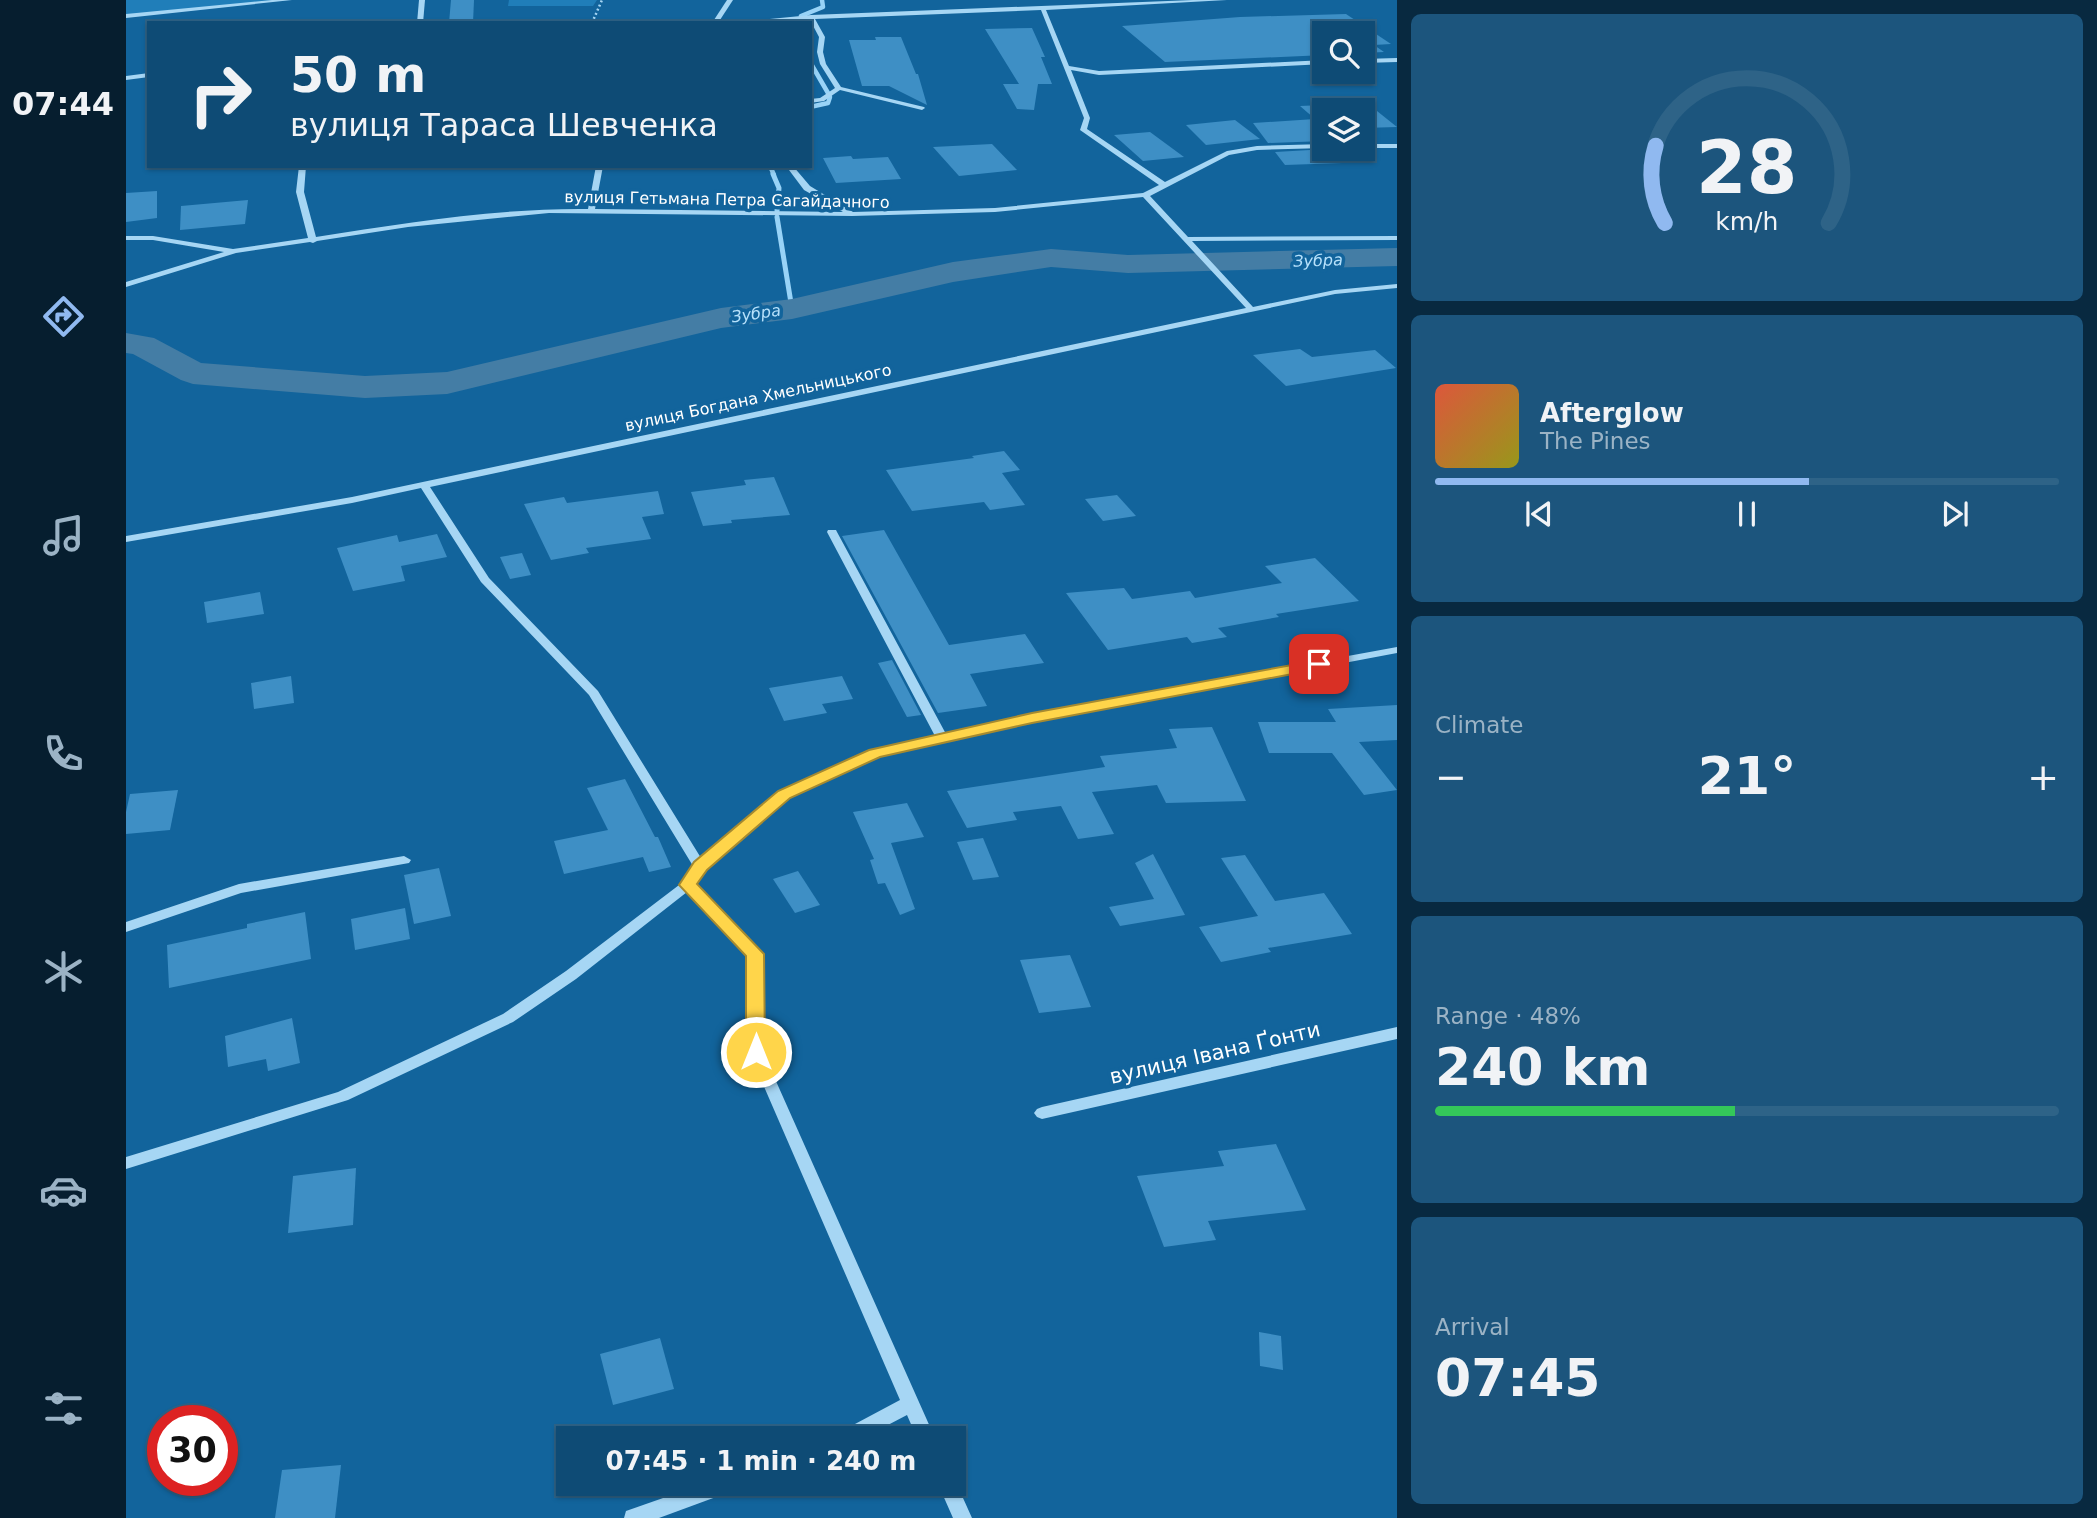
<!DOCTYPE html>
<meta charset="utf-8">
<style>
:root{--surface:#0e4b75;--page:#1c557d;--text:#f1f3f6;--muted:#9bb3c5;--line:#2e6387;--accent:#90b9f0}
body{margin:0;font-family:"DejaVu Sans",sans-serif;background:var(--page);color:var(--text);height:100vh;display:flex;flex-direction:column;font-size:26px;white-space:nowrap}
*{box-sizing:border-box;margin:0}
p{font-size:23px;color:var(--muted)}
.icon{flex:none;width:38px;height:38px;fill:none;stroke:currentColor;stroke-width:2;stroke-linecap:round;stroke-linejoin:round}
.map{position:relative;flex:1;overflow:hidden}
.panel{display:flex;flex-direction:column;gap:14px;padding:14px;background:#082940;width:700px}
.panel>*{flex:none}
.banner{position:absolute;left:21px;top:21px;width:665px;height:147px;border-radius:0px;box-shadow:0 2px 5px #0004,0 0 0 2px var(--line);background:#0e4b75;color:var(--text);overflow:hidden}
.tools{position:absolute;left:1186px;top:21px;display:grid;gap:14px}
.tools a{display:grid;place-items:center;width:63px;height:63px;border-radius:0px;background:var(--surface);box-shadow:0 2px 5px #0004,0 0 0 2px var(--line);font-size:35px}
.speed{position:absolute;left:21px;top:1405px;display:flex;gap:14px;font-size:35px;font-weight:700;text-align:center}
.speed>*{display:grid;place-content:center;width:91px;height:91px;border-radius:50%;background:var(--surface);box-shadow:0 2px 5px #0004,0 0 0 2px var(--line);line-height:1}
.speed .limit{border:10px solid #d22;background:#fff;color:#111}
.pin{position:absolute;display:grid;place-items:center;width:60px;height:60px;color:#fff;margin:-30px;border-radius:14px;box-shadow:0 4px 10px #0006}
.me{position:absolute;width:77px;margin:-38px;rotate:0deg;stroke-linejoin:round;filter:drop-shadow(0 0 5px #0008)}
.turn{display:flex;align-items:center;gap:24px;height:147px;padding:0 28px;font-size:32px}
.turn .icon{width:91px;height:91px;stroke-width:2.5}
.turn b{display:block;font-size:49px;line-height:60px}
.big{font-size:52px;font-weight:700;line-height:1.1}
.panel .widget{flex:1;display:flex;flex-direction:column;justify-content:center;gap:10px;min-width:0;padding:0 24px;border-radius:10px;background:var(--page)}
.panel .dial{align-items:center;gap:0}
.dial svg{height:182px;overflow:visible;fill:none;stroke:var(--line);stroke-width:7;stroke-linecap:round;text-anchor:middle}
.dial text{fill:var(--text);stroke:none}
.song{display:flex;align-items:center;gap:21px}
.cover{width:84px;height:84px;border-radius:10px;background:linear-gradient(135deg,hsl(10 70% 55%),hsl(60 70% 35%))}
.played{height:7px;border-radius:4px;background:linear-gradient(90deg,var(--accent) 60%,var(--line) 60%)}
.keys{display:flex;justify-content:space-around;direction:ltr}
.heat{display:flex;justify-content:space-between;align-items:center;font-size:38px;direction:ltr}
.charge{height:10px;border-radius:5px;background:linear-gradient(90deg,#34c759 48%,var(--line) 0)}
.trip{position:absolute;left:430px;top:1426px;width:410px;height:70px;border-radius:0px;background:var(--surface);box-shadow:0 2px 5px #0004,0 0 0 2px var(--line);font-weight:700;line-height:70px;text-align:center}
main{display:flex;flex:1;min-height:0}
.menu{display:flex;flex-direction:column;width:126px;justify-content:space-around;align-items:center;background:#061e2f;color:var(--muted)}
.menu .icon{width:49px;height:49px}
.menu .selected{color:var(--accent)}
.menu b{font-size:32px;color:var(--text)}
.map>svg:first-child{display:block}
.green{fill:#207eb9}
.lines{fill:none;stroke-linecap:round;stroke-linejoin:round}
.stream-far1{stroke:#98d3f7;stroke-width:4.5}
.stream{stroke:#98d3f7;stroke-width:5}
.river{fill:#447da5;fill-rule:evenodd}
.building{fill:#3e8fc5}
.path{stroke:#a6d6f4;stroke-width:2.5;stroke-dasharray:2 2.5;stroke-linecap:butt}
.minor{fill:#a6d6f4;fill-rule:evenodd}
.route{fill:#ffd54a;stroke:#a68a30;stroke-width:2}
.labels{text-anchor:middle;stroke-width:7;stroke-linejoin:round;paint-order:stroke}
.far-street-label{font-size:16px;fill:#fff;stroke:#12649c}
.far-water-label{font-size:16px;font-style:italic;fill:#b7e1fb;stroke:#12649c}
.near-street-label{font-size:21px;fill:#fff;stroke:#12649c}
</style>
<main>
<nav class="menu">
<b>07:44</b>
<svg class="icon selected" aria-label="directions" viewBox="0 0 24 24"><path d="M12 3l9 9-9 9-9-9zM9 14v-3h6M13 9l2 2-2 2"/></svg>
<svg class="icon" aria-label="music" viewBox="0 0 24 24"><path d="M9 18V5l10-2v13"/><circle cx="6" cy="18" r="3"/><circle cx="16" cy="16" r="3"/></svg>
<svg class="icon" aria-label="phone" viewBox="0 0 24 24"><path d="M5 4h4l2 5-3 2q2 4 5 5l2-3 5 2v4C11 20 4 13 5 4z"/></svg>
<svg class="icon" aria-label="climate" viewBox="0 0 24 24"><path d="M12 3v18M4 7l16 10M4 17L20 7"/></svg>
<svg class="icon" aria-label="car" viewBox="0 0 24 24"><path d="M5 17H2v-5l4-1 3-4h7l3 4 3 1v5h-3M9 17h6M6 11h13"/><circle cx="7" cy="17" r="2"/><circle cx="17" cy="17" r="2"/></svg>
<svg class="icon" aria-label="filters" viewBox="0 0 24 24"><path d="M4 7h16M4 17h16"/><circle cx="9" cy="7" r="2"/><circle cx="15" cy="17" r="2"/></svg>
</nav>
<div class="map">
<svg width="1271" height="1518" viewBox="0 0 1271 1518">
<rect width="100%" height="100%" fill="#12649c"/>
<g class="green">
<polygon points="0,0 163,0 0,16"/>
<polygon points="383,0 471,0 467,6 382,6"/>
</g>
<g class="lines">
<g class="stream-far1">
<polyline points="675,16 697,7 696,0"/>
<polyline points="684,62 702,93"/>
<polyline points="684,107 702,103 704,97"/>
<polyline points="644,166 648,175"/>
</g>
<g class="stream">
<polyline points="647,174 653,188 651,211"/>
<polyline points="651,217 666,309"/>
</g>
<polygon class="river" points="1271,248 1271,266 1002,273 925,267 827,282 666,319 595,328 321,394 239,398 67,384 55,380 7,354 0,353 0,333 28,338 75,363 239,376 321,372 595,308 666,299 827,262 925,249 1002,255"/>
</g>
<g class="building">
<polygon points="325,0 348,0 347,23 323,23"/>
<polygon points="1220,14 1265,44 1248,45 1258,52 1237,53 1237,33 1199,33 1199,55 1039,62 996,26 1114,17"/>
<polygon points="906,28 919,57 915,57 926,84 912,84 908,110 891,109 877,84 893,84 859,29"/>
<polygon points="749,37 775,37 790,74 792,74 801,105 763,86 736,86 723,40 750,40"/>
<polygon points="1241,103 1271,127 1237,128 1237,110 1199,110 1199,141 1142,143 1127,123 1189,119 1174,106"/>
<polygon points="1109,120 1134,139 1080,145 1060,125"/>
<polygon points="1024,132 1058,157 1017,161 988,135"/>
<polygon points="866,144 891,170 833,176 807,147"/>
<polygon points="1201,149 1235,149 1245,162 1159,165 1149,152"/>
<polygon points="725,156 727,159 762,157 775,179 710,183 697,158"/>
<polygon points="31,191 31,218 0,222 0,193"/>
<polygon points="122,200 119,224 54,230 55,206"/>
<polygon points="1174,349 1186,357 1249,350 1270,368 1160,386 1127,355"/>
<polygon points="878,451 894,470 876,473 899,505 864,510 858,502 786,511 760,470 848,458 846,456"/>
<polygon points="648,477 664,515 605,520 606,523 577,526 565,492 620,485 618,480"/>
<polygon points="532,491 538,514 516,517 525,539 460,548 463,553 425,560 398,504 438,497 441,503"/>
<polygon points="991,495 1010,516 977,521 959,499"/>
<polygon points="758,530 823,645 899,634 918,663 844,674 861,706 812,713 716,536"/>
<polygon points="311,534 321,557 275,566 279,581 227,591 211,548 271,535 273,542"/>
<polygon points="396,553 405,575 384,579 374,557"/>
<polygon points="1189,558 1233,601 1150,614 1153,617 1092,628 1101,637 1066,643 1061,637 982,650 940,593 998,588 1006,599 1064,591 1069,598 1156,583 1139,566"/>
<polygon points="134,592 138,614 81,623 78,602"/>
<polygon points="766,660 795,715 781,717 752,663"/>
<polygon points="165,676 168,703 128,709 125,683"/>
<polygon points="716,676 727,699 696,704 701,713 658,721 643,688"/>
<polygon points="1271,705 1271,740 1233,742 1271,790 1238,795 1206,753 1143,753 1132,722 1210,722 1202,709"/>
<polygon points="1086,727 1120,801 1040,803 1031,785 966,792 988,834 952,839 935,806 887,812 891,820 841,828 821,791 979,767 974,756 1051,748 1043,729"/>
<polygon points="499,779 529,837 532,837 545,867 523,872 517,857 438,874 428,841 482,830 461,788"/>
<polygon points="52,790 44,830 0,834 0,812 4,794"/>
<polygon points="781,803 798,837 765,843 789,909 774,915 759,883 752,884 744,860 748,859 727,812"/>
<polygon points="857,838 873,877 847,880 831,842"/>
<polygon points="1027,854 1059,915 994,926 983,907 1028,899 1009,863"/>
<polygon points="1119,855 1149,901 1198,893 1226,934 1142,948 1145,952 1095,962 1073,927 1132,916 1095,858"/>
<polygon points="313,868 325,916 288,924 278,875"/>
<polygon points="672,871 694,905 669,913 647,879"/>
<polygon points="279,908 284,939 229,950 225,919"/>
<polygon points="179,912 185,959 43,988 41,945 121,928 121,924"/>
<polygon points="944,955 965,1007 913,1013 894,960"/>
<polygon points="166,1018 174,1063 142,1071 140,1059 102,1067 99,1036"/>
<polygon points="1150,1144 1180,1210 1082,1221 1090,1240 1038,1247 1011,1176 1098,1166 1092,1151"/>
<polygon points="230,1168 227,1225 162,1233 167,1176"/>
<polygon points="1133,1332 1155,1336 1157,1370 1134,1366"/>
<polygon points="534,1338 548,1389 487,1405 474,1354"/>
<polygon points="215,1465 209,1518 149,1518 156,1470"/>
</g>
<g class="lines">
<polyline class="path" points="466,23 476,0"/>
<g class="minor">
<polygon points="146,0 166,0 0,18 0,14"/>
<polygon points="293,0 299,0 297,23 291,23"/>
<polygon points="601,0 607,0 592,23 586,23"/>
<path d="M1067,0H1101L920,10L943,66L973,71L1199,60V64L973,75L945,70L964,118L961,129L1039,182L1101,151L1131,146L1199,144V148L1131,150L1103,155L1024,196L1062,237L1271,236V240L1066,241L1127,307L1209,290L1271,284V288L1209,294L304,487L363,578L472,691L575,858L654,792L745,750L809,736L701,532L702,530H710L711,532L820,734L906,714L1271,647V653L906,722L753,756L662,798L579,869L569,884L636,954L637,1052L809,1438H791L781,1415L737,1438H711L714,1432L774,1400L623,1052L622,955L561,892L450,979L387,1022L222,1100L0,1169V1157L212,1092L377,1014L440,971L557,882L567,866L463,695L355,582L295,488L226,503L0,542V536L226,497L1120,308L1017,197L869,212L726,216L423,213L282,227L191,241L187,243L184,242L110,253L0,287V282L98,252L27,240H0V236H27L107,249L182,238L170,192L173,166H180L178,192L190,237C279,223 371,208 462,209L470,166H477L469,209L717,212L678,190L660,166H667L684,186L727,212L869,208L1017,193L1033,185L954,130L958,118L915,10L689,19L699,37L697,52L700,64L715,87L798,107L799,108L796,110L714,90L698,101L684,103V99L694,98L709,88L694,64L691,52L693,37L684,20L602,23L685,15Z"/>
<polygon points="1271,58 1271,62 1237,63 1237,59"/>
<polygon points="23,73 23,77 0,80 0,76"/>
<rect x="1237" y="144" width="34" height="4"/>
<polygon points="278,856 285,860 283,863 115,893 0,932 0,922 113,884"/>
<polygon points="1271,1027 1271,1039 916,1119 911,1117 908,1113 911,1109 916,1107"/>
<polygon points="828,1478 846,1518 827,1518 812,1484 828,1484"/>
<polygon points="577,1484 611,1484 609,1490 533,1518 498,1518 500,1511"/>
</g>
</g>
<polygon class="route" points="1193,660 1200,664 1198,668 906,723 754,757 664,798 581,870 571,884 638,954 639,1052 636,1057 630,1059 623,1057 620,1052 620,956 553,885 568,862 652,791 743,750 906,713"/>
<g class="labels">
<g class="far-street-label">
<text transform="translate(601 199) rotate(1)" y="6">вулиця Гетьмана Петра Сагайдачного</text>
<text transform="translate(632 397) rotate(-12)" y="6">вулиця Богдана Хмельницького</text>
</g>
<g class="far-water-label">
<text transform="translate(1192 260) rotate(-2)" y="6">Зубра</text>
<text transform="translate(630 313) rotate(-8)" y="6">Зубра</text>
</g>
<g class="near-street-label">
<text transform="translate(1089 1053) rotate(-13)" y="7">вулиця Івана Ґонти</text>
</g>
</g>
</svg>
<div class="tools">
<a><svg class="icon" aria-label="search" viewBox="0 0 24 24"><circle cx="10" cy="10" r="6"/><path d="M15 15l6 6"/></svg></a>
<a><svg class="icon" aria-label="layers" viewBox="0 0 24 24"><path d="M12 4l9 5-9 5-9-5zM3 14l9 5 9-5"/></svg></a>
</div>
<div class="speed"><div class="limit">30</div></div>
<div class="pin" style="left:1193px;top:664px;background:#d93025"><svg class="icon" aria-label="arrive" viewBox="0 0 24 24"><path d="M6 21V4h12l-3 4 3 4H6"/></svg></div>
<svg class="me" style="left:630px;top:1052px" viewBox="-20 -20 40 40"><circle r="17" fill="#ffd54a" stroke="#fff" stroke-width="3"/><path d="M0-11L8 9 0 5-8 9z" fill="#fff"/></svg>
<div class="trip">07:45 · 1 min · 240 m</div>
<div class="banner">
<div class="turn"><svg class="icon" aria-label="right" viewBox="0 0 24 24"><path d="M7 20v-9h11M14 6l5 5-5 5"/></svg><div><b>50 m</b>вулиця Тараса Шевченка</div></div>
</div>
</div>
<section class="panel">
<div class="widget dial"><svg viewBox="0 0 100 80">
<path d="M14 69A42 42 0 1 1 86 69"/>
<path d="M14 69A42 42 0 0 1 10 35" stroke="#90b9f0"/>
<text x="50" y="56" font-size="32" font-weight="700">28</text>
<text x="50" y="72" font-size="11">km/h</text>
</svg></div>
<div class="widget">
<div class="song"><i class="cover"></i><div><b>Afterglow</b><p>The Pines</p></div></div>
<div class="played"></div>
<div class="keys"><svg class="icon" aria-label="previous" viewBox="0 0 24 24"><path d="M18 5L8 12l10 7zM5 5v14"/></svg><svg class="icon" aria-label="pause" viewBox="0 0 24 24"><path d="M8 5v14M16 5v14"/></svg><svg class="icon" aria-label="next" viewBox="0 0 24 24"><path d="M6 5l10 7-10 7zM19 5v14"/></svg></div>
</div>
<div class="widget"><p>Climate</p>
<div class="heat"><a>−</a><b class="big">21°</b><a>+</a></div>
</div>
<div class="widget"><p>Range · 48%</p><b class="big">240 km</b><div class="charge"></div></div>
<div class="widget"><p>Arrival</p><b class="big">07:45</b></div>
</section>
</main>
